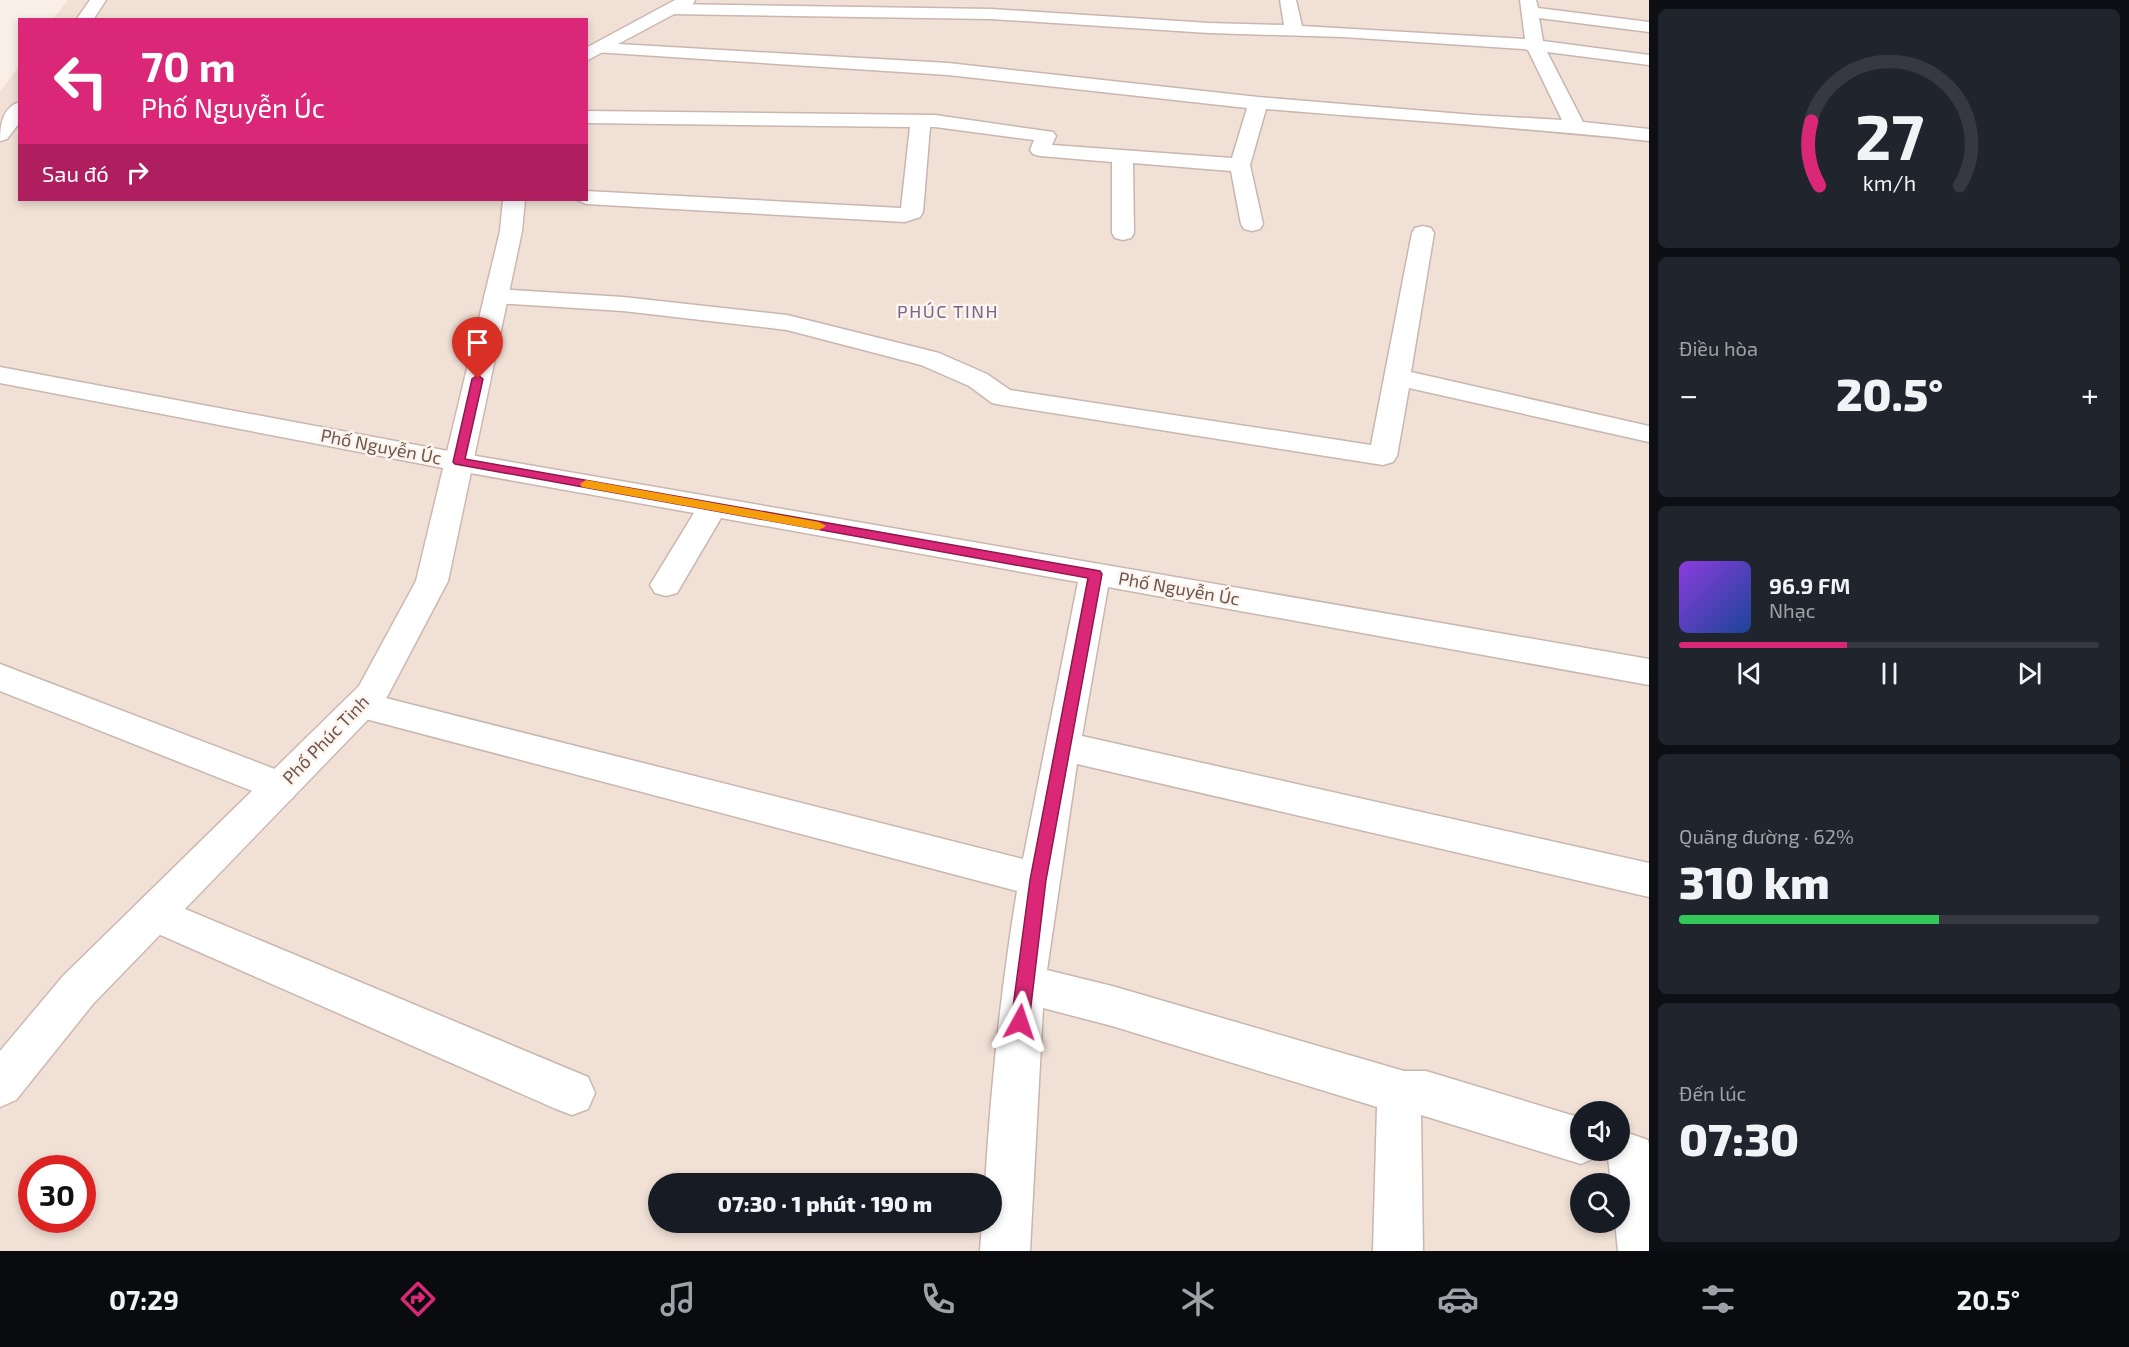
<!DOCTYPE html>
<html lang="vi">
<meta charset="utf-8">
<style>
:root{--surface:#171b24;--page:#20242c;--text:#f1f3f6;--muted:#9ea1a6;--line:#363941;--accent:#db2777}
body{margin:0;font-family:"Exo 2",sans-serif;background:var(--page);color:var(--text);height:100vh;display:flex;flex-direction:column;font-size:22px;white-space:nowrap}
*{box-sizing:border-box;margin:0}
p{font-size:20px;color:var(--muted)}
.icon{flex:none;width:33px;height:33px;fill:none;stroke:currentColor;stroke-width:2;stroke-linecap:round;stroke-linejoin:round}
.map{position:relative;flex:1;overflow:hidden}
.drawer{display:flex;flex-direction:column;gap:9px;padding:9px;background:#0d0f14;width:480px}
.drawer>*{flex:none}
.guide{position:absolute;left:18px;top:18px;width:570px;height:183px;border-radius:0px;box-shadow:0 3px 9px #0003;background:#db2777;color:#fff;overflow:hidden}
.fabs{position:absolute;left:1570px;top:1101px;display:grid;gap:12px}
.fabs a{display:grid;place-items:center;width:60px;height:60px;border-radius:50%;background:var(--surface);box-shadow:0 3px 9px #0003;font-size:30px}
.speed{position:absolute;left:18px;top:1155px;display:flex;gap:12px;font-size:30px;font-weight:700;text-align:center}
.speed>*{display:grid;place-content:center;width:78px;height:78px;border-radius:50%;background:var(--surface);box-shadow:0 3px 9px #0003;line-height:1}
.speed .limit{border:9px solid #d22;background:#fff;color:#111}
.pin{position:absolute;display:grid;place-items:center;width:51px;height:51px;color:#fff;margin:-62px -26px;border-radius:50% 50% 50% 0;rotate:-45deg;box-shadow:0 0 6px #0007}
.pin .icon{rotate:45deg}
.me{position:absolute;width:66px;margin:-33px;rotate:5deg;stroke-linejoin:round;filter:drop-shadow(0 0 4px #0008)}
.turn{display:flex;align-items:center;gap:21px;height:126px;padding:0 24px;font-size:27px}
.turn .icon{width:78px;height:78px;stroke-width:2.5}
.turn b{display:block;font-size:42px;line-height:51px}
.then{display:flex;align-items:center;height:57px;padding:0 24px;background:#0003;gap:12px;font-size:22px}
.big{font-size:45px;font-weight:800;line-height:1.1}
.drawer .tile{flex:1;display:flex;flex-direction:column;justify-content:center;gap:9px;min-width:0;padding:0 21px;border-radius:9px;background:var(--page)}
.drawer .dial{align-items:center;gap:0}
.dial svg{height:156px;overflow:visible;fill:none;stroke:var(--line);stroke-width:7;stroke-linecap:round;text-anchor:middle}
.dial text{fill:var(--text);stroke:none}
.song{display:flex;align-items:center;gap:18px}
.cover{width:72px;height:72px;border-radius:9px;background:linear-gradient(135deg,hsl(270 70% 55%),hsl(220 70% 35%))}
.played{height:6px;border-radius:3px;background:linear-gradient(90deg,var(--accent) 40%,var(--line) 40%)}
.keys{display:flex;justify-content:space-around;direction:ltr}
.heat{display:flex;justify-content:space-between;align-items:center;font-size:33px;direction:ltr}
.charge{height:9px;border-radius:4px;background:linear-gradient(90deg,#34c759 62%,var(--line) 0)}
.trip{position:absolute;left:648px;top:1173px;width:354px;height:60px;border-radius:30px;background:var(--surface);box-shadow:0 3px 9px #0003;font-weight:800;line-height:60px;text-align:center}
.tab-bar{display:flex;height:96px;justify-content:space-around;align-items:center;background:#090b0e;color:var(--muted)}
.tab-bar .icon{width:42px;height:42px}
.tab-bar .active{color:var(--accent)}
.tab-bar b{font-size:27px;color:var(--text)}
main{display:flex;flex:1;min-height:0}
.map>svg:first-child{display:block}
.residential{fill:#f0e0d6;fill-rule:evenodd}
.lines{fill:none;stroke-linecap:round;stroke-linejoin:round}
.street-casing{stroke:#c9b6af;stroke-width:3}
.secondary-casing{stroke:#ceb8b0;stroke-width:3}
.street{fill:#fff;fill-rule:evenodd}
.secondary{fill:#fff;fill-rule:evenodd}
.route{fill:#db2777;stroke:#8e194d;stroke-width:1.5}
.slow{fill:#f59e0b}
.labels{text-anchor:middle;stroke-width:5;stroke-linejoin:round;paint-order:stroke}
.far-quarter-label{font-size:18px;letter-spacing:1.5px;fill:#7a668c;stroke:#fcf4ed}
.street-label{font-size:18px;fill:#6f554f;stroke:#fcf4ed}
</style>
<main>
<div class="map">
<svg width="1649" height="1251" viewBox="0 0 1649 1251">
<rect width="100%" height="100%" fill="#f9efe7"/>
<path class="residential" d="M68,0H1649V1251H0V92L19,66L20,200H586V20L53,19ZM1581,1112H1620V1150H1581ZM32,1168H82V1220H32ZM658,1184H992V1222H658ZM1581,1184H1620V1222H1581Z"/>
<g class="lines">
<g class="street-casing">
<g id="street">
<path d="M1280,0H1296L1302,26L1525,39L1520,0H1536L1538,8L1649,22V32L1539,18L1543,41L1649,55V65L1547,52L1583,122L1649,129V141C1522,127 1394,120 1266,109L1250,165L1263,224L1260,229L1252,231L1244,229L1241,224L1231,171L1133,163L1134,233L1131,238L1123,240L1115,238L1112,233V162L1040,156L1033,154L1030,150L1034,140L935,127H930L923,212L920,217L905,222L586,204L577,200H586V191L901,208L910,127L586,123V111L935,115L1053,132L1056,136L1052,145L1232,158L1247,108L948,75L595,52L592,48L595,44L601,43L948,63L1258,97L1474,115L1562,120L1528,50L1523,49L1343,37L1209,33L991,19L670,14L662,9L670,4L991,9L1209,23L1284,25Z"/>
<polygon points="1423,226 1431,228 1434,233 1411,372 1649,426 1649,442 1409,388 1397,456 1393,462 1383,465 1002,405 992,403 969,386 921,365 787,330 623,311 496,303 487,301 484,296 487,291 496,289 623,297 787,315 939,353 987,374 1010,390 1371,445 1412,233 1415,228"/>
<path d="M0,367L459,453L1649,659V685L1108,587L1082,736L1649,863V897L1077,764L1047,970L1112,986L1404,1071H1426L1581,1118V1150H1600L1597,1157L1581,1164L1421,1115L1423,1251H1373L1377,1107L1112,1026L1043,1008L1030,1251H980L982,1222H992V1184H985C991,1085 1001,988 1017,891L362,718L350,714L344,705L350,696L362,692L1023,859L1078,582L721,518L677,593L666,596L655,593L650,585L694,513L459,471L0,383Z"/>
<polygon points="0,664 293,776 299,787 293,798 280,802 0,691"/>
<polygon points="154,896 588,1077 595,1093 588,1109 572,1115 556,1109 140,926 134,914 140,902"/>
<polygon points="1631,1134 1648,1140 1649,1144 1649,1251 1618,1251 1615,1222 1620,1222 1620,1184 1611,1184 1608,1157 1610,1150 1620,1150 1620,1138"/>
</g>
</g>
<g class="secondary-casing">
<g id="secondary">
<polygon points="90,0 106,0 93,20 76,20"/>
<polygon points="675,0 695,0 693,4 586,61 586,48"/>
<path d="M20,102V122L7,139L0,141C0,126 2,107 20,102Z"/>
<polygon points="503,200 525,200 522,231 448,581 388,695 383,704 93,1004 16,1100 0,1107 0,1051 63,976 359,686 416,581 500,231"/>
</g>
</g>
<use href="#street" class="street"/>
<use href="#secondary" class="secondary"/>
</g>
<polygon class="route" points="478,375 483,379 465,459 1100,571 1102,574 1046,880 1029,1022 1027,1028 1020,1031 1014,1028 1011,1022 1030,880 1088,578 455,464 453,462 472,379"/>
<polygon class="slow" points="586,480 819,522 826,526 819,530 582,487 580,484"/>
<g class="labels">
<g class="far-quarter-label">
<text x="948" y="318">PHÚC TINH</text>
</g>
<g class="street-label">
<text transform="translate(381 447) rotate(11)" y="6">Phố Nguyễn Úc</text>
<text transform="translate(1179 589) rotate(10)" y="6">Phố Nguyễn Úc</text>
<text transform="translate(326 740) rotate(-46)" y="6">Phố Phúc Tinh</text>
</g>
</g>
</svg>
<div class="fabs">
<a><svg class="icon" aria-label="sound" viewBox="0 0 24 24"><path d="M4 9h4l5-4v14l-5-4H4zM17 9q2 3 0 6"/></svg></a>
<a><svg class="icon" aria-label="search" viewBox="0 0 24 24"><circle cx="10" cy="10" r="6"/><path d="M15 15l6 6"/></svg></a>
</div>
<div class="speed"><div class="limit">30</div></div>
<div class="pin" style="left:478px;top:379px;background:#d93025"><svg class="icon" aria-label="arrive" viewBox="0 0 24 24"><path d="M6 21V4h12l-3 4 3 4H6"/></svg></div>
<svg class="me" style="left:1020px;top:1022px" viewBox="-20 -20 40 40"><path d="M0-17L14 15 0 8-14 15z" fill="#db2777" stroke="#fff" stroke-width="4"/></svg>
<div class="trip">07:30 · 1 phút · 190 m</div>
<div class="guide">
<div class="turn"><svg class="icon" aria-label="left" viewBox="0 0 24 24"><path d="M17 20v-9H6M10 6l-5 5 5 5"/></svg><div><b>70 m</b>Phố Nguyễn Úc</div></div>
<div class="then">Sau đó<svg class="icon" aria-label="right" viewBox="0 0 24 24"><path d="M7 20v-9h11M14 6l5 5-5 5"/></svg></div>
</div>
</div>
<section class="drawer">
<div class="tile dial"><svg viewBox="0 0 100 80">
<path d="M14 69A42 42 0 1 1 86 69"/>
<path d="M14 69A42 42 0 0 1 10 36" stroke="#db2777"/>
<text x="50" y="56" font-size="32" font-weight="700">27</text>
<text x="50" y="72" font-size="11">km/h</text>
</svg></div>
<div class="tile"><p>Điều hòa</p>
<div class="heat"><a>−</a><b class="big">20.5°</b><a>+</a></div>
</div>
<div class="tile">
<div class="song"><i class="cover"></i><div><b>96.9 FM</b><p>Nhạc</p></div></div>
<div class="played"></div>
<div class="keys"><svg class="icon" aria-label="previous" viewBox="0 0 24 24"><path d="M18 5L8 12l10 7zM5 5v14"/></svg><svg class="icon" aria-label="pause" viewBox="0 0 24 24"><path d="M8 5v14M16 5v14"/></svg><svg class="icon" aria-label="next" viewBox="0 0 24 24"><path d="M6 5l10 7-10 7zM19 5v14"/></svg></div>
</div>
<div class="tile"><p>Quãng đường · 62%</p><b class="big">310 km</b><div class="charge"></div></div>
<div class="tile"><p>Đến lúc</p><b class="big">07:30</b></div>
</section>
</main>
<nav class="tab-bar">
<b>07:29</b>
<svg class="icon active" aria-label="directions" viewBox="0 0 24 24"><path d="M12 3l9 9-9 9-9-9zM9 14v-3h6M13 9l2 2-2 2"/></svg>
<svg class="icon" aria-label="music" viewBox="0 0 24 24"><path d="M9 18V5l10-2v13"/><circle cx="6" cy="18" r="3"/><circle cx="16" cy="16" r="3"/></svg>
<svg class="icon" aria-label="phone" viewBox="0 0 24 24"><path d="M5 4h4l2 5-3 2q2 4 5 5l2-3 5 2v4C11 20 4 13 5 4z"/></svg>
<svg class="icon" aria-label="climate" viewBox="0 0 24 24"><path d="M12 3v18M4 7l16 10M4 17L20 7"/></svg>
<svg class="icon" aria-label="car" viewBox="0 0 24 24"><path d="M5 17H2v-5l4-1 3-4h7l3 4 3 1v5h-3M9 17h6M6 11h13"/><circle cx="7" cy="17" r="2"/><circle cx="17" cy="17" r="2"/></svg>
<svg class="icon" aria-label="filters" viewBox="0 0 24 24"><path d="M4 7h16M4 17h16"/><circle cx="9" cy="7" r="2"/><circle cx="15" cy="17" r="2"/></svg>
<b>20.5°</b>
</nav>
